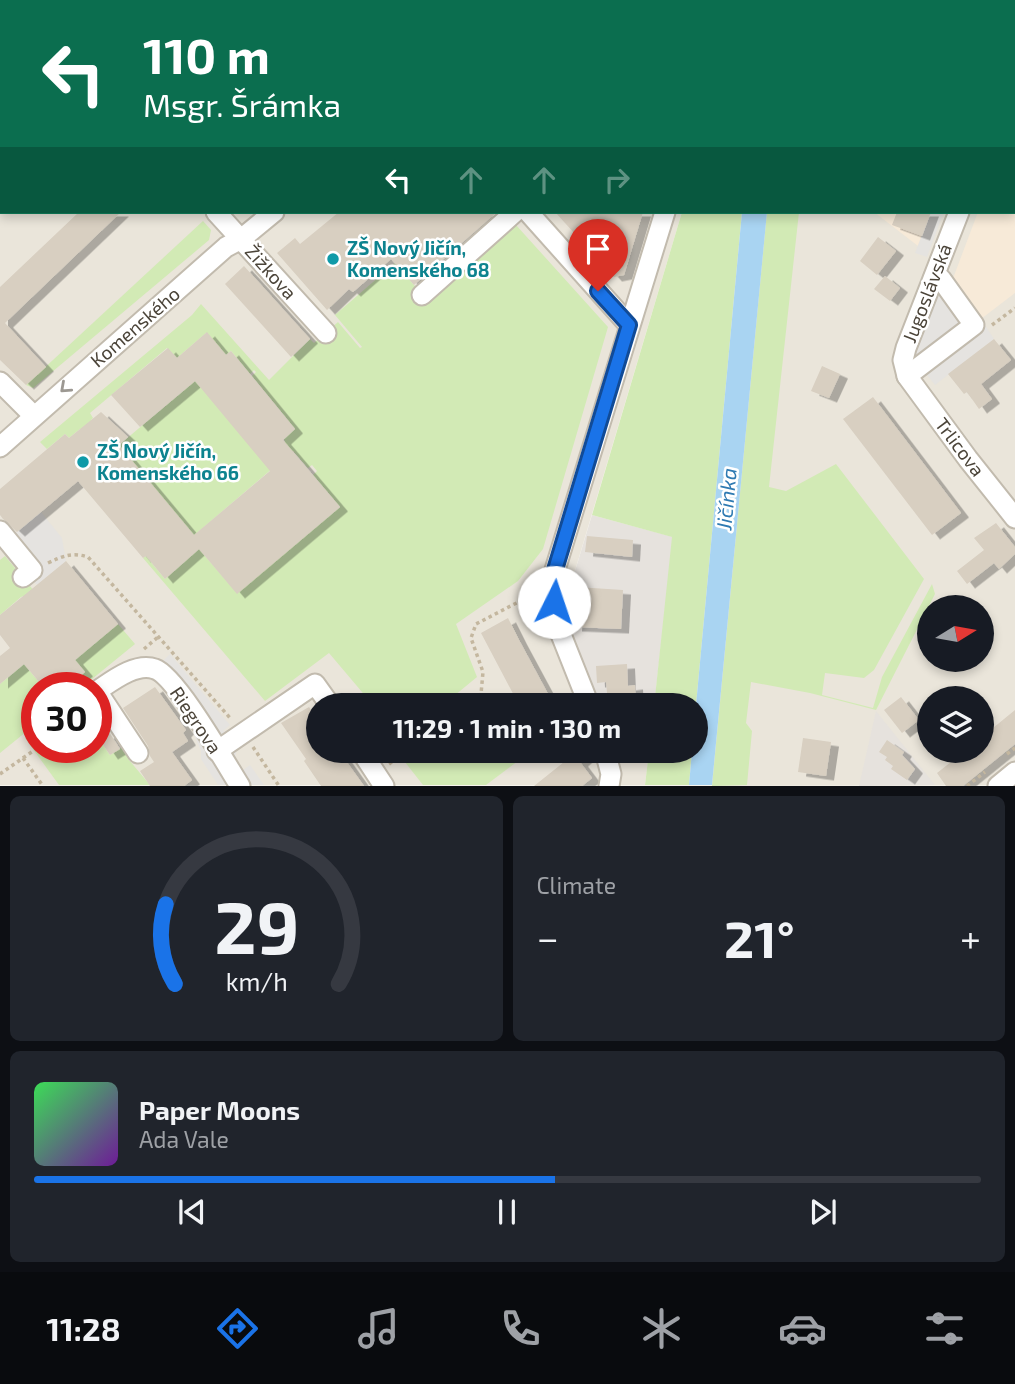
<!DOCTYPE html>
<meta charset="utf-8">
<style>
:root{--surface:#171b24;--page:#20242c;--text:#f1f3f6;--muted:#9ea1a6;--line:#363941;--accent:#1a73e8}
body{margin:0;font-family:"Exo 2",sans-serif;background:var(--page);color:var(--text);height:100vh;display:flex;flex-direction:column;font-size:26px;white-space:nowrap}
*{box-sizing:border-box;margin:0}
p{font-size:23px;color:var(--muted)}
.icon{flex:none;width:38px;height:38px;fill:none;stroke:currentColor;stroke-width:2;stroke-linecap:round;stroke-linejoin:round}
.map{position:relative;height:786px;overflow:hidden}
.panel{display:flex;flex-direction:column;gap:10px;padding:10px;background:#0d0f14;flex:1}
.panel>*{flex:none}
.top-card{position:absolute;left:0px;top:0px;width:1015px;height:214px;box-shadow:0 4px 10px #0003;background:#0b6e4f;color:#fff;overflow:hidden}
.needle{width:46px;rotate:79deg}
.fabs{position:absolute;left:917px;top:595px;display:grid;gap:14px}
.fabs a{display:grid;place-items:center;width:77px;height:77px;border-radius:50%;background:var(--surface);box-shadow:0 4px 10px #0003;font-size:35px}
.speed{position:absolute;left:21px;top:672px;display:flex;gap:14px;font-size:35px;font-weight:700;text-align:center}
.speed>*{display:grid;place-content:center;width:91px;height:91px;border-radius:50%;background:var(--surface);box-shadow:0 4px 10px #0003;line-height:1}
.speed .limit{border:10px solid #d22;background:#fff;color:#111}
.pin{position:absolute;display:grid;place-items:center;width:60px;height:60px;color:#fff;margin:-72px -30px;border-radius:50% 50% 50% 0;rotate:-45deg;box-shadow:0 0 7px #0007}
.pin .icon{rotate:45deg}
.me{position:absolute;width:77px;margin:-38px;rotate:4deg;stroke-linejoin:round;filter:drop-shadow(0 0 5px #0008)}
.turn{display:flex;align-items:center;gap:24px;height:147px;padding:0 28px;font-size:32px}
.turn .icon{width:91px;height:91px;stroke-width:2.5}
.turn b{display:block;font-size:49px;line-height:60px}
.lanes{display:flex;align-items:center;height:66px;padding:0 28px;background:#0003;justify-content:center;gap:35px;direction:ltr}
.lanes .off{opacity:.35}
.big{font-size:52px;font-weight:700;line-height:1.1}
.panel .widget{flex:1;display:flex;flex-direction:column;justify-content:center;gap:10px;min-width:0;padding:0 24px;border-radius:10px;background:var(--page)}
.panel .dial{align-items:center;gap:0}
.dial svg{height:182px;overflow:visible;fill:none;stroke:var(--line);stroke-width:7;stroke-linecap:round;text-anchor:middle}
.dial text{fill:var(--text);stroke:none}
.song{display:flex;align-items:center;gap:21px}
.cover{width:84px;height:84px;border-radius:10px;background:linear-gradient(135deg,hsl(130 70% 55%),hsl(280 70% 35%))}
.played{height:7px;border-radius:4px;background:linear-gradient(90deg,var(--accent) 55%,var(--line) 55%)}
.keys{display:flex;justify-content:space-around;direction:ltr}
.heat{display:flex;justify-content:space-between;align-items:center;font-size:38px;direction:ltr}
.panel .tiles{flex:1;display:grid;gap:10px;grid-template-columns:1fr 1fr}
.widget:last-child{grid-column:span 2}
.trip{position:absolute;left:306px;top:693px;width:402px;height:70px;border-radius:35px;background:var(--surface);box-shadow:0 4px 10px #0003;font-weight:700;line-height:70px;text-align:center}
.menu{display:flex;height:112px;justify-content:space-around;align-items:center;background:#090b0e;color:var(--muted)}
.menu .icon{width:49px;height:49px}
.menu .on{color:var(--accent)}
.menu b{font-size:32px;color:var(--text)}
.map>svg:first-child{display:block}
.residential{fill:#eae5da;fill-rule:evenodd}
.commercial{fill:#f7ead8}
.industrial{fill:#e6e2dd}
.green{fill:#d2eab5;fill-rule:evenodd}
.parking{fill:#e5e3e0}
.water{fill:#a9d4f2}
.building{fill:#d8cfc1;filter:url(#shadow)}
.lines{fill:none;stroke-linecap:round;stroke-linejoin:round}
.minor-casing{stroke:#c2bbae;stroke-width:23}
.path{stroke:#c4b79f;stroke-width:3.5;stroke-dasharray:3.5 3.5;stroke-linecap:butt}
.minor{stroke:#fff;stroke-width:19}
.oneway{stroke:#9c9892}
.route-casing{stroke:#114b97;stroke-width:18}
.route{stroke:#1a73e8;stroke-width:12}
.culture-dot{fill:#0f9aa8;stroke:#fff;stroke-width:2.5}
.labels{text-anchor:middle;stroke-width:5;stroke-linejoin:round;paint-order:stroke}
.culture-label{font-size:19px;font-weight:bold;fill:#0d838f;stroke:#fff;text-anchor:start}
.street-label{font-size:19px;fill:#4b4439;stroke:#fff}
.water-label{font-size:21px;font-style:italic;fill:#2e7ab2;stroke:#fff}
</style>
<div class="map">
<svg width="1015" height="786" viewBox="0 0 1015 786">
<defs>
<filter id="shadow"><feDropShadow dx="8" dy="4.5" stdDeviation="0" flood-color="#0004"/></filter>
</defs>
<rect width="100%" height="100%" fill="#f6f3ec"/>
<g class="residential">
<path d="M0,0H744L2,2V212H682L565,604L572,638L601,705H318V751H649L645,785H0ZM37,688H96V747H37Z"/>
<path d="M842,0H1015V785L712,786L767,212H1013V2H840ZM929,607H982V660H929ZM929,698H982V751H929Z"/>
</g>
<g class="commercial">
<polygon points="901,0 1013,0 900,2"/>
<polygon points="1015,112 1015,293 981,319 952,281 978,212 1013,212"/>
<polygon points="874,212 931,212 918,246"/>
</g>
<g class="industrial">
<polygon points="592,515 673,537 655,698 651,705 601,705 572,638 565,604"/>
<polygon points="876,711 935,785 859,786"/>
</g>
<g class="green">
<polygon points="547,0 721,0 546,2"/>
<polygon points="682,212 742,212 696,705 651,705 655,697 672,537 592,515"/>
<polygon points="767,212 799,212 769,487 786,491 836,464 924,579 874,670 864,678 825,673 822,695 873,708 882,677 932,584 935,594 876,710 810,693 751,682 746,723 752,731 747,785 712,786"/>
<polygon points="203,221 211,230 209,240 33,388 26,385"/>
<polygon points="516,225 608,327 543,549 518,581 456,624 477,677 443,705 373,705 329,653 265,701 143,558 146,556 165,579 199,549 237,593 340,507 313,475 317,471 312,465 308,468 293,451 191,538 119,445 195,381 281,446 285,442 284,439 295,429 252,376 256,372 254,370 250,374 231,351 226,355 206,333 177,358 167,348 90,413 93,418 91,420 92,422 82,430 80,429 69,438 65,434 47,449 40,442 192,315 201,304 269,380 310,339 314,343 338,322 360,348 362,347 335,315 395,263 427,300"/>
<polygon points="5,556 35,592 21,597 0,615 0,560"/>
<polygon points="118,624 135,644 81,688 66,688 85,672 75,660"/>
<polygon points="24,664 44,688 37,688 37,723 0,753 0,684"/>
<path d="M96,702L133,756L129,760L150,785H59L25,738L37,729V747H96ZM113,730L124,746L110,755L99,739Z"/>
<polygon points="409,751 516,751 522,758 486,785 423,785 401,757"/>
<polygon points="649,751 692,751 689,785 645,785"/>
</g>
<g class="parking">
<polygon points="931,212 944,212 927,257 915,253"/>
<polygon points="942,277 981,319 994,339 935,385 912,356"/>
<polygon points="41,512 62,538 66,561 37,585 2,544"/>
<polygon points="170,654 230,725 223,731 236,732 237,749 234,762 239,773 250,765 264,785 218,785 201,759 201,751 184,710 160,664"/>
</g>
<polygon class="water" points="742,212 767,212 712,785 689,785 692,751 696,751 696,705"/>
<g class="building">
<polygon points="79,212 121,212 5,323 46,367 26,385 0,360 0,287"/>
<polygon points="339,212 497,212 414,285 391,259 353,292 349,289 327,310 277,253 295,238 300,244"/>
<polygon points="555,212 643,212 624,275 614,277"/>
<polygon points="897,212 931,212 922,236 892,225"/>
<polygon points="878,237 896,251 877,275 860,261"/>
<polygon points="244,266 310,339 291,357 225,284"/>
<polygon points="885,276 900,288 890,301 874,289"/>
<polygon points="207,332 226,355 231,351 295,429 283,440 340,507 237,594 199,549 165,579 146,556 143,558 78,481 17,532 3,519 0,515 0,489 65,434 69,438 101,412 128,437 119,445 194,535 270,471 195,381 140,427 111,395 168,348 177,358"/>
<polygon points="994,339 1011,360 981,384 992,399 979,409 967,392 964,394 948,374"/>
<polygon points="822,366 840,374 829,398 811,391"/>
<polygon points="873,397 961,513 932,535 843,419"/>
<polygon points="996,523 1015,547 1015,554 999,569 994,563 967,584 957,571 984,550 974,538"/>
<polygon points="587,536 633,540 632,557 585,552"/>
<polygon points="66,561 118,624 75,660 85,672 66,688 44,688 24,664 0,684 0,656 10,648 0,635 0,615"/>
<polygon points="577,587 623,590 621,629 574,627"/>
<polygon points="508,618 519,640 554,705 519,705 481,633"/>
<polygon points="627,664 628,686 635,685 636,702 608,704 606,682 597,683 596,666"/>
<polygon points="155,687 186,730 183,733 188,741 172,752 192,780 184,786 150,786 140,771 154,762 150,756 148,746 123,708"/>
<polygon points="901,697 919,720 902,733 884,710"/>
<polygon points="309,707 318,720 318,751 339,751 364,786 321,786 304,761 306,759 281,723"/>
<polygon points="1015,710 1015,744 963,786 946,786 937,773 965,751 982,751 982,737"/>
<polygon points="109,732 120,749 110,755 99,739"/>
<polygon points="803,738 831,742 826,776 798,772"/>
<polygon points="887,740 904,752 902,755 915,769 907,780 891,769 893,766 885,760 887,757 879,752"/>
<polygon points="556,751 593,751 580,762 592,778 582,786 534,786 564,762"/>
</g>
<g class="lines">
<g class="minor-casing">
<g id="minor">
<polyline points="25,0 27,2"/>
<polyline points="340,0 341,2"/>
<polyline points="526,2 528,0"/>
<polyline points="731,2 732,0"/>
<polyline points="1013,70 1015,65"/>
<polyline points="216,212 326,333"/>
<polyline points="528,212 629,325"/>
<polyline points="959,212 906,348 903,360 907,376 968,459 1015,518"/>
<polyline points="422,295 515,212"/>
<polyline points="907,376 974,325 941,279 934,277"/>
<polyline points="0,382 34,416"/>
<polyline points="0,447 226,247 241,239 274,212"/>
<polyline points="0,531 32,570 23,577"/>
<polyline points="589,705 560,632 554,602 554,573 665,212"/>
<polyline points="217,751 315,684 330,705"/>
<polyline points="361,751 384,786"/>
<polyline points="605,751 611,774 609,786"/>
<path d="M138,753L97,691C112,681 136,662 155,669C176,676 226,764 240,786"/>
<polyline points="998,786 1015,772"/>
</g>
</g>
<g class="path">
<polyline points="362,0 364,2"/>
<polyline points="498,2 500,0"/>
<polyline points="1013,7 1015,2"/>
<polyline points="1013,110 1015,105"/>
<polyline points="992,325 1015,308"/>
<path d="M48,563C63,556 72,552 88,557L231,719"/>
<polyline points="144,649 158,637"/>
<polyline points="467,705 481,694 483,672 471,638 476,624 528,597"/>
<polyline points="253,747 279,786"/>
<polyline points="1007,754 1015,748"/>
<polyline points="23,758 39,747"/>
<polyline points="389,764 407,751"/>
<polyline points="0,774 23,758 43,786"/>
<polyline points="967,786 985,772"/>
</g>
<use href="#minor" class="minor"/>
</g>
<defs><path id="oneway-chevron" d="M-2-3.5L2.5 0L-2 3.5" fill="none" stroke-width="1.6" stroke-linecap="round" stroke-linejoin="round" transform="scale(1.75)"/></defs>
<use class="oneway" href="#oneway-chevron" transform="translate(65 388) rotate(138)"/>
<g class="lines">
<g class="route-casing">
<polyline id="route" points="554,602 554,573 629,325 598,291"/>
</g>
<use href="#route" class="route"/>
</g>
<g class="culture-dot">
<circle cx="333" cy="259" r="7"/>
<circle cx="83" cy="462" r="7"/>
</g>
<g class="labels">
<g class="culture-label">
<text x="347" y="255">ZŠ Nový Jičín,<tspan x="347" dy="22">Komenského 68</tspan></text>
<text x="97" y="458">ZŠ Nový Jičín,<tspan x="97" dy="22">Komenského 66</tspan></text>
</g>
<g class="street-label">
<text transform="translate(271 272) rotate(48)" y="7">Žižkova</text>
<text transform="translate(927 293) rotate(-69)" y="7">Jugoslávská</text>
<text transform="translate(135 327) rotate(-41)" y="7">Komenského</text>
<text transform="translate(960 447) rotate(53)" y="7">Trlicova</text>
<text transform="translate(196 720) rotate(56)" y="7">Riegrova</text>
</g>
<g class="water-label">
<text transform="translate(727 499) rotate(-85)" y="7">Jičínka</text>
</g>
</g>
</svg>
<div class="fabs">
<a><svg class="needle" viewBox="-14 -14 28 28"><path d="M0-13l5 13h-10z" fill="#e53935"/><path d="M0 13l5-13h-10z" fill="#9ea1a6"/></svg></a>
<a><svg class="icon" aria-label="layers" viewBox="0 0 24 24"><path d="M12 4l9 5-9 5-9-5zM3 14l9 5 9-5"/></svg></a>
</div>
<div class="speed"><div class="limit">30</div></div>
<div class="pin" style="left:598px;top:291px;background:#d93025"><svg class="icon" aria-label="arrive" viewBox="0 0 24 24"><path d="M6 21V4h12l-3 4 3 4H6"/></svg></div>
<svg class="me" style="left:554px;top:602px" viewBox="-20 -20 40 40"><circle r="19" fill="#fff"/><path d="M0-13L10 11 0 6-10 11z" fill="#1a73e8"/></svg>
<div class="trip">11:29 · 1 min · 130 m</div>
<div class="top-card">
<div class="turn"><svg class="icon" aria-label="left" viewBox="0 0 24 24"><path d="M17 20v-9H6M10 6l-5 5 5 5"/></svg><div><b>110 m</b>Msgr. Šrámka</div></div>
<div class="lanes"><svg class="icon" aria-label="left" viewBox="0 0 24 24"><path d="M17 20v-9H6M10 6l-5 5 5 5"/></svg><svg class="icon off" aria-label="ahead" viewBox="0 0 24 24"><path d="M12 20V5M6 11l6-6 6 6"/></svg><svg class="icon off" aria-label="ahead" viewBox="0 0 24 24"><path d="M12 20V5M6 11l6-6 6 6"/></svg><svg class="icon off" aria-label="right" viewBox="0 0 24 24"><path d="M7 20v-9h11M14 6l5 5-5 5"/></svg></div>
</div>
</div>
<section class="panel">
<div class="tiles">
<div class="widget dial"><svg viewBox="0 0 100 80">
<path d="M14 69A42 42 0 1 1 86 69"/>
<path d="M14 69A42 42 0 0 1 10 34" stroke="#1a73e8"/>
<text x="50" y="56" font-size="32" font-weight="700">29</text>
<text x="50" y="72" font-size="11">km/h</text>
</svg></div>
<div class="widget"><p>Climate</p>
<div class="heat"><a>−</a><b class="big">21°</b><a>+</a></div>
</div>
<div class="widget">
<div class="song"><i class="cover"></i><div><b>Paper Moons</b><p>Ada Vale</p></div></div>
<div class="played"></div>
<div class="keys"><svg class="icon" aria-label="previous" viewBox="0 0 24 24"><path d="M18 5L8 12l10 7zM5 5v14"/></svg><svg class="icon" aria-label="pause" viewBox="0 0 24 24"><path d="M8 5v14M16 5v14"/></svg><svg class="icon" aria-label="next" viewBox="0 0 24 24"><path d="M6 5l10 7-10 7zM19 5v14"/></svg></div>
</div>
</div>
</section>
<nav class="menu">
<b>11:28</b>
<svg class="icon on" aria-label="directions" viewBox="0 0 24 24"><path d="M12 3l9 9-9 9-9-9zM9 14v-3h6M13 9l2 2-2 2"/></svg>
<svg class="icon" aria-label="music" viewBox="0 0 24 24"><path d="M9 18V5l10-2v13"/><circle cx="6" cy="18" r="3"/><circle cx="16" cy="16" r="3"/></svg>
<svg class="icon" aria-label="phone" viewBox="0 0 24 24"><path d="M5 4h4l2 5-3 2q2 4 5 5l2-3 5 2v4C11 20 4 13 5 4z"/></svg>
<svg class="icon" aria-label="climate" viewBox="0 0 24 24"><path d="M12 3v18M4 7l16 10M4 17L20 7"/></svg>
<svg class="icon" aria-label="car" viewBox="0 0 24 24"><path d="M5 17H2v-5l4-1 3-4h7l3 4 3 1v5h-3M9 17h6M6 11h13"/><circle cx="7" cy="17" r="2"/><circle cx="17" cy="17" r="2"/></svg>
<svg class="icon" aria-label="filters" viewBox="0 0 24 24"><path d="M4 7h16M4 17h16"/><circle cx="9" cy="7" r="2"/><circle cx="15" cy="17" r="2"/></svg>
</nav>
